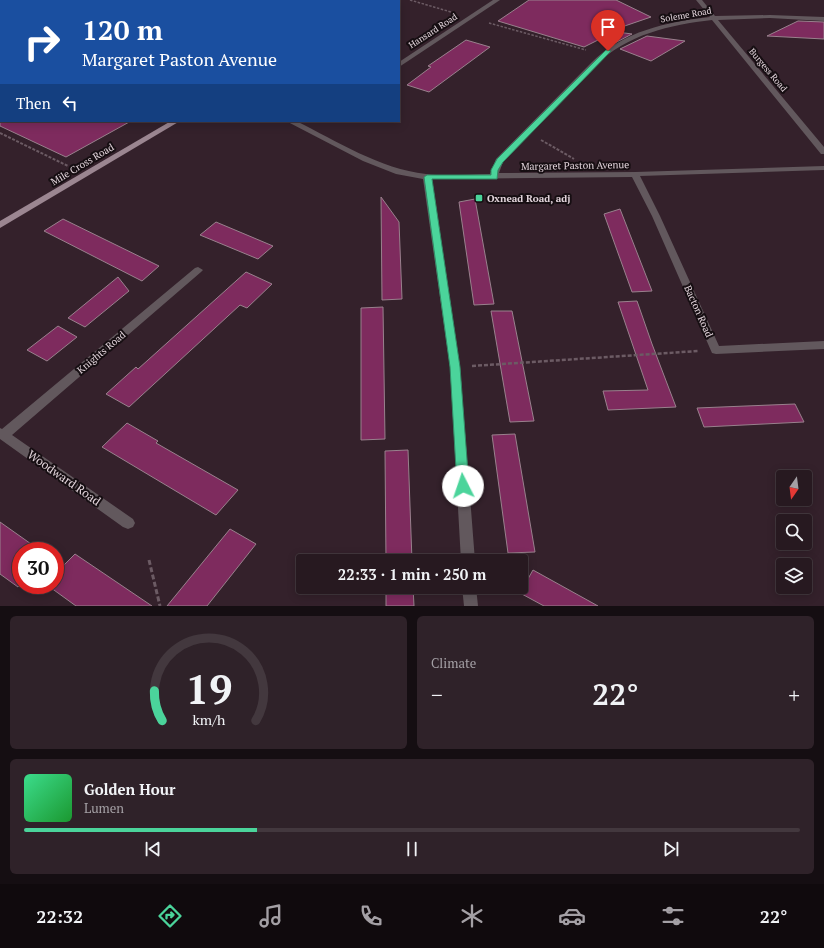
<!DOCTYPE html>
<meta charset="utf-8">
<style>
:root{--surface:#271920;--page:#2f2229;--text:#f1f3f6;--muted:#a4a0a5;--line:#43383e;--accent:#4bd49b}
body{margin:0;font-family:"PT Serif",serif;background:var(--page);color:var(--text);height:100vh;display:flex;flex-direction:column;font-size:15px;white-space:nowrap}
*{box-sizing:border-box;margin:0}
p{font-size:13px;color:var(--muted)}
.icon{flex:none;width:22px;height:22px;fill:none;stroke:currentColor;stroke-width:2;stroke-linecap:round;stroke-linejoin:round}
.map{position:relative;height:606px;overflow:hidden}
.panel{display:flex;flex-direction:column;gap:10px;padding:10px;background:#150e12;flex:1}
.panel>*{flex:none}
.banner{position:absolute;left:0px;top:0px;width:400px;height:122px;box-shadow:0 2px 10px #0003,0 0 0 1px var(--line);background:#1a4fa0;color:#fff;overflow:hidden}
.needle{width:26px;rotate:194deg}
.buttons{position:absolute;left:776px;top:470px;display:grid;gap:8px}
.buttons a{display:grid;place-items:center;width:36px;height:36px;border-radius:4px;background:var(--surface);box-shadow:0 2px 10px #0003,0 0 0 1px var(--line);font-size:20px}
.speed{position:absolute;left:12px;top:542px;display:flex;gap:8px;font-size:20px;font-weight:700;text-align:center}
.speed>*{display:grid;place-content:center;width:52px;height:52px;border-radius:50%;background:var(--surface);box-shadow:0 2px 10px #0003,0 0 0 1px var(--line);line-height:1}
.speed .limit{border:6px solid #d22;background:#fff;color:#111}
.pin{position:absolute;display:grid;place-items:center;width:34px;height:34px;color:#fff;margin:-41px -17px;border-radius:50% 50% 50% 0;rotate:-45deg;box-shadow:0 0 4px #0007}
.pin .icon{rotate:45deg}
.me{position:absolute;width:44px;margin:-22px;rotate:356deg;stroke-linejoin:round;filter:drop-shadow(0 0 3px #0008)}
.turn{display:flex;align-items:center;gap:14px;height:84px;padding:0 16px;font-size:18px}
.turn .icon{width:52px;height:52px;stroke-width:2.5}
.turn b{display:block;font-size:28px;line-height:34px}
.then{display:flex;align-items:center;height:38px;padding:0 16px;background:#0003;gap:8px;font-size:15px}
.big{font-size:30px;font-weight:700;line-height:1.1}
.panel .card{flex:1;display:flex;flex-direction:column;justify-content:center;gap:6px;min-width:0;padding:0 14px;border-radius:6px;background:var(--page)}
.panel .dial{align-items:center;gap:0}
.dial svg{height:104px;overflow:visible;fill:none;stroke:var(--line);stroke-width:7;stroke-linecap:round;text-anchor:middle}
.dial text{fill:var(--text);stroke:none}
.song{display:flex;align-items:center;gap:12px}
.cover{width:48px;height:48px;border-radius:6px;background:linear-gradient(135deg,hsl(150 70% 55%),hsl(130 70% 35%))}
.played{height:4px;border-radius:2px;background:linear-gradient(90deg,var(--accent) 30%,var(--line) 30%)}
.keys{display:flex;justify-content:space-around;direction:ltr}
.heat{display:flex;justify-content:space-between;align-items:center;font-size:22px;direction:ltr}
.panel .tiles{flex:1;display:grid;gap:10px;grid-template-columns:1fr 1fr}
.card:last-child{grid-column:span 2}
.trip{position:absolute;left:296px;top:554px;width:232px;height:40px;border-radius:4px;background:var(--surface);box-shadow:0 2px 10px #0003,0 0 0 1px var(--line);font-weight:700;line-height:40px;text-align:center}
.menu{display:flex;height:64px;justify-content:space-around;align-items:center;background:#100a0d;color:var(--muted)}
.menu .icon{width:28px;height:28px}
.menu .current{color:var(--accent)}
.menu b{font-size:18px;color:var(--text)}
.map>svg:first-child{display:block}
.building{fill:#7e2b5e;stroke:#99818d}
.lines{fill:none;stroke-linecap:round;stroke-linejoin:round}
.path-far3{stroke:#6c5b64;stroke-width:1.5;stroke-dasharray:2.5 1.5;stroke-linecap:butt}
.path-far2{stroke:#6c5b64;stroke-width:2;stroke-dasharray:3 1.5;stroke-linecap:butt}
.path-far1{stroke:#6c5b64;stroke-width:2.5;stroke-dasharray:4 2;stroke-linecap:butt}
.path{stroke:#6c5b64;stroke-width:3;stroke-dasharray:5 2.5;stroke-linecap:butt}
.minor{fill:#62585d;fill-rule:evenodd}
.primary{fill:#9b8691;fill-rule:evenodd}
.route{fill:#4bd49b;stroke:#318a65}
.poi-dot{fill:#4bd49b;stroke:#160e12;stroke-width:1.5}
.labels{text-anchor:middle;stroke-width:4;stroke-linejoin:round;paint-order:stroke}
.far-street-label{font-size:9px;fill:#e2d4db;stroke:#160e12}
.street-label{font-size:10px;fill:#e2d4db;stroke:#160e12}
.poi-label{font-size:10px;font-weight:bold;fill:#e2d4db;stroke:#160e12;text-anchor:start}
.near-street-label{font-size:12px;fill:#e2d4db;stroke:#160e12}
</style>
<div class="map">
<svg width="824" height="606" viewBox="0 0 824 606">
<rect width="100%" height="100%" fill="#34212b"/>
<g class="building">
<polygon points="529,0 616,0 651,17 610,31 632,34 611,45 598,40 584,47 498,21"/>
<polygon points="798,21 824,22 824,39 767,36"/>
<polygon points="647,36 685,41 651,61 620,49"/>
<polygon points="466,40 490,47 429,92 407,85 431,67 428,66"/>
<polygon points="0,121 131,121 66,157 0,126"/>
<polygon points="381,197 399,222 402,299 382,300"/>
<polygon points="475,199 494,304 474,305 459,202"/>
<polygon points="620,209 652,291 632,292 604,214"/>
<polygon points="63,219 159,266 142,281 44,231"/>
<polygon points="216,222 273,246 258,259 200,235"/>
<polygon points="246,272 272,284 247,308 240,305 129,407 106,394 136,367 138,369"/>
<polygon points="118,277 129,291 85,327 68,318"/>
<polygon points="637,301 652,344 676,407 608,410 603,391 648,390 618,302"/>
<polygon points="383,307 385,439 361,440 361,308"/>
<polygon points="491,311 512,311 534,421 510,422"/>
<polygon points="58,326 77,337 47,361 27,350"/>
<polygon points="795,404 804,422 704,427 697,408"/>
<polygon points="127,423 158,441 156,443 238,490 216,515 102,447"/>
<polygon points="515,434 535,552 508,553 492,435"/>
<polygon points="408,450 412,561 386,561 385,451"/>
<polygon points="0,522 41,551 21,551 21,584 18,587 0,574"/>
<polygon points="230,529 256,544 207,606 167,606"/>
<polygon points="75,554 152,606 76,606 47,585 55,585 55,561 63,566"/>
<polygon points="533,570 598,606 544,606 520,593"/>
<polygon points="386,587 413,587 414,606 386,606"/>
</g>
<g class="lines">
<g class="path-far3">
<polyline points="410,0 451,12"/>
<polyline points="489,23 586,50"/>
</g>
<g class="path-far2">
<polyline points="0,133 68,166"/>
<polyline points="541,140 574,159"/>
</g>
<polyline class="path-far1" points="472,366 698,351"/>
<polyline class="path" points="149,560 160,606"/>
<g class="minor">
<polygon points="57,0 64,0 65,1 58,1"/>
<polygon points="286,0 293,0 294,1 287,1"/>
<polygon points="493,0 500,0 399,67 399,62"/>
<path d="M696,0H702L715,16L770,15L824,17V21L770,18L718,20L824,147V154H821L712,20C670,25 627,34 595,66L503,162L499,173L635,172L824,166V170L640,176L660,216L719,346L824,341V349L716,354L712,353L652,216L632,177L432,179L460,367L475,561H461L450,367L423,179L396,174L363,161L286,121H296C337,141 380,169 426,174C447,177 469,174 490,174L496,159L591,63C623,31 667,22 710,17Z"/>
<polygon points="198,267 203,270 201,272 12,435 133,519 135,523 133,527 128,529 123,527 0,439 0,428 2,429 195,268"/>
<polygon points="462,587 476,587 478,606 464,606"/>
</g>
<polygon class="primary" points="171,121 180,121 0,228 0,221"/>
</g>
<polygon class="route" points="606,50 611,51 503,162 498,170 497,179 432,179 460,367 469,486 467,490 463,492 459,490 457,486 450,367 424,177 427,175 491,175 491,170 497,159"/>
<rect class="poi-dot" x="475" y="194" width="8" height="8" rx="2"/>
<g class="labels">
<g class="far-street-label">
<text transform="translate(686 15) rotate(-10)" y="3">Soleme Road</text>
<text transform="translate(433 31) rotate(-33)" y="3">Hansard Road</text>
<text transform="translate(768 70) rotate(50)" y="3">Burgess Road</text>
</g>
<g class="street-label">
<text transform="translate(82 164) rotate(-31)" y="4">Mile Cross Road</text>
<text transform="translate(575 165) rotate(-1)" y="4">Margaret Paston Avenue</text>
<text transform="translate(699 311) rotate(66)" y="4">Bacton Road</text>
<text transform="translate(101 352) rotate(-40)" y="4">Knights Road</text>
</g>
<g class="poi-label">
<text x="487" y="202">Oxnead Road, adj</text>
</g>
<g class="near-street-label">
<text transform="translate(64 478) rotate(35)" y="4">Woodward Road</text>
</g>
</g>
</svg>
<div class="buttons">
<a><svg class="needle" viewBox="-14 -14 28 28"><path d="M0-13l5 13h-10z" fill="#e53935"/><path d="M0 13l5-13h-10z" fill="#a4a0a5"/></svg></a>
<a><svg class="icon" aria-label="search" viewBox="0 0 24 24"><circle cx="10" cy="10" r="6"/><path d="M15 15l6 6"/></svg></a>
<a><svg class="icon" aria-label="layers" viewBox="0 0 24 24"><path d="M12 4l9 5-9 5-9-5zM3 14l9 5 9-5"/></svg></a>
</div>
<div class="speed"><div class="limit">30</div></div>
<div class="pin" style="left:608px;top:51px;background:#d93025"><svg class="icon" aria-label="arrive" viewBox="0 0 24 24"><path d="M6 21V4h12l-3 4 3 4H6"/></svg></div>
<svg class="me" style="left:463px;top:486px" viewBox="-20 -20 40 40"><circle r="19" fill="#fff"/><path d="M0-13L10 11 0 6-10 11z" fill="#4bd49b"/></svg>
<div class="trip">22:33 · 1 min · 250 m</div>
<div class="banner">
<div class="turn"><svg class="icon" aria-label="right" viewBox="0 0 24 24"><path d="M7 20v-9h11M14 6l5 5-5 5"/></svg><div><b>120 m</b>Margaret Paston Avenue</div></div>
<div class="then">Then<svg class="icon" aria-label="left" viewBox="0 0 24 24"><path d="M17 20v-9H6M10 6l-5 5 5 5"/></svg></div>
</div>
</div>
<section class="panel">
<div class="tiles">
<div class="card dial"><svg viewBox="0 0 100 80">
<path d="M14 69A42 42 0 1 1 86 69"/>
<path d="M14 69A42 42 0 0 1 8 46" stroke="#4bd49b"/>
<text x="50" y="56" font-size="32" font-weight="700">19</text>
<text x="50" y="72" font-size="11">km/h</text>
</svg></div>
<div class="card"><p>Climate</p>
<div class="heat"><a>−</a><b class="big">22°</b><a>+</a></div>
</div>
<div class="card">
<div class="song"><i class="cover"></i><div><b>Golden Hour</b><p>Lumen</p></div></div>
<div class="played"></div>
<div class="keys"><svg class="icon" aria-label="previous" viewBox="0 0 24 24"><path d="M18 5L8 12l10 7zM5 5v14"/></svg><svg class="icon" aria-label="pause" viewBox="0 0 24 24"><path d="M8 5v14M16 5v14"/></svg><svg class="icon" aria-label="next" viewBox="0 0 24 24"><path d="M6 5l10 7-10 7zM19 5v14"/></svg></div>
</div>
</div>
</section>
<nav class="menu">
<b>22:32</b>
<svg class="icon current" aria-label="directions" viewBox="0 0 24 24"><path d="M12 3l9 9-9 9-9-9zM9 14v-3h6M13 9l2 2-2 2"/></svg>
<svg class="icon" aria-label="music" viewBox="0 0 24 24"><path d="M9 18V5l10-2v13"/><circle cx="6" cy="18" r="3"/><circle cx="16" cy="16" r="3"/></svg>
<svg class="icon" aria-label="phone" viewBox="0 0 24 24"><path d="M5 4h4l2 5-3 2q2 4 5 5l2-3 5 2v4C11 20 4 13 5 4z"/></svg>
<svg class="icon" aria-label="climate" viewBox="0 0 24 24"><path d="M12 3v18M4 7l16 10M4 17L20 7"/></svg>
<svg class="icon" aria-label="car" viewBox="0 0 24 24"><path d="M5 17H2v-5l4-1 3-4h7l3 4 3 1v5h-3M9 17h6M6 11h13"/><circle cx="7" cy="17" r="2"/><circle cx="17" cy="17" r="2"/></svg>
<svg class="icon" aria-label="filters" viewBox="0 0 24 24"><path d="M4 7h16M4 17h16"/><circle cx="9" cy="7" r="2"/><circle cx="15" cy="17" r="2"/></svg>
<b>22°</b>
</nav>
